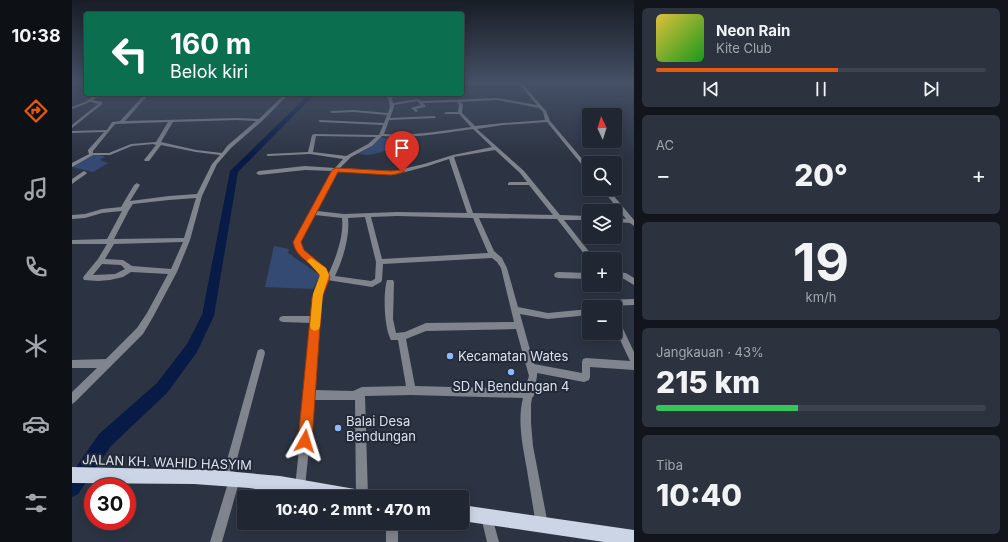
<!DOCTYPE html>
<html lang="id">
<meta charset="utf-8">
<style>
:root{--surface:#212732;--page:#2d333e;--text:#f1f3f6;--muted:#a2a5ac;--line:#3e444d;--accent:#ea580c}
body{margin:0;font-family:Inter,sans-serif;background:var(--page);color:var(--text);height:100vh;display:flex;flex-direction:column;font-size:15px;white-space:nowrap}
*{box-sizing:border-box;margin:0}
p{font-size:13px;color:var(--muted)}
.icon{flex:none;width:22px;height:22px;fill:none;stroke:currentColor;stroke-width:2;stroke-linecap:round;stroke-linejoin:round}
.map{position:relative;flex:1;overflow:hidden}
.panel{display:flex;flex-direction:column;gap:8px;padding:8px;background:#12151c;width:374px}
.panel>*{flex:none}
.top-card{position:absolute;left:12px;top:12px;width:380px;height:84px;border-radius:4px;box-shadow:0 2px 10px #0003,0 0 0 1px var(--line);background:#0b6e4f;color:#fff;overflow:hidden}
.needle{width:26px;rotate:356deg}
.controls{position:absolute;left:510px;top:108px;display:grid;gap:8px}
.controls a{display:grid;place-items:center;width:40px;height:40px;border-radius:4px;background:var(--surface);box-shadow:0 2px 10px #0003,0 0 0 1px var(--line);font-size:20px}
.speed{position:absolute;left:12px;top:478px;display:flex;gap:8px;font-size:20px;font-weight:700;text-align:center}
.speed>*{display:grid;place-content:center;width:52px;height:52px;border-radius:50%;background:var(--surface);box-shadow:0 2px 10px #0003,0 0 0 1px var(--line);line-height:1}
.speed .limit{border:6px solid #d22;background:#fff;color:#111}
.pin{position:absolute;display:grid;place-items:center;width:34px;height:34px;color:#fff;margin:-41px -17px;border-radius:50% 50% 50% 0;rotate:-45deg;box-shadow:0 0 4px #0007}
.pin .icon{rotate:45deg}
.me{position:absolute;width:44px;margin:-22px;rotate:6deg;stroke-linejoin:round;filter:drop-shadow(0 0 3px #0008)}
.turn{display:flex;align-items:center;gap:14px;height:84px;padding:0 20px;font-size:18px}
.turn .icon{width:52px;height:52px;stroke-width:2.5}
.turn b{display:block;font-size:28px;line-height:34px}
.big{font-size:30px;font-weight:800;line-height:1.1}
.panel .widget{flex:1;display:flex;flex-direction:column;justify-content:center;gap:6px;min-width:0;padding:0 14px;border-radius:6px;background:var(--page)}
.panel .dial{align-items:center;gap:0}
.dial b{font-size:52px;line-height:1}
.song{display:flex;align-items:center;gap:12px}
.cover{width:48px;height:48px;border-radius:6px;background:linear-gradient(135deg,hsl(50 70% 55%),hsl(120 70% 35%))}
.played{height:4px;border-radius:2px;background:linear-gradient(90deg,var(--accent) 55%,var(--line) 55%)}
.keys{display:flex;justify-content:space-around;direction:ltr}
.heat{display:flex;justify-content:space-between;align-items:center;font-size:22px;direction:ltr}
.charge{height:6px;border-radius:3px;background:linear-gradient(90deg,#34c759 43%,var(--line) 0)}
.trip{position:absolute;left:165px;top:490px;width:232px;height:40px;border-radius:4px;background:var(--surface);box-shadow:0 2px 10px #0003,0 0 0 1px var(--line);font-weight:800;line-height:40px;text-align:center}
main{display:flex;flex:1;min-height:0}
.tab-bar{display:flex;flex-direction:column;width:72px;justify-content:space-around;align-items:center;background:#0d1014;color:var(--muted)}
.tab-bar .icon{width:28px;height:28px}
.tab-bar .on{color:var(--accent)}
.tab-bar b{font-size:18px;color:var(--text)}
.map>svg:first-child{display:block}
.green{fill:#354a72}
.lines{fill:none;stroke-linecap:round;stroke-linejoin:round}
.river{fill:#071b46;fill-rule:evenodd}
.minor{fill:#80848d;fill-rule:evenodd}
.primary{fill:#ccd5e6;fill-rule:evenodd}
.route{fill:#ea580c;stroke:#983908}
.slow{fill:#f59e0b}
.poi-dot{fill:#92b7fd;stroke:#222a39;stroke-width:1.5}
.labels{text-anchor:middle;stroke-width:4;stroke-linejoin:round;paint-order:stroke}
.near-poi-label{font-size:13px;fill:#dbe0ea;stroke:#222a39;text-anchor:start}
.near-street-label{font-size:13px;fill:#dbe0ea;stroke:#222a39}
</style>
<main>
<nav class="tab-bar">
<b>10:38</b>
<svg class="icon on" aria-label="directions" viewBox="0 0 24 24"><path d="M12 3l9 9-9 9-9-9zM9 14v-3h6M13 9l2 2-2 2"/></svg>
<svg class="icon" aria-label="music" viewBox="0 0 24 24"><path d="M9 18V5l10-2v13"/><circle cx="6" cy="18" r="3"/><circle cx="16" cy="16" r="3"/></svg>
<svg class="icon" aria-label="phone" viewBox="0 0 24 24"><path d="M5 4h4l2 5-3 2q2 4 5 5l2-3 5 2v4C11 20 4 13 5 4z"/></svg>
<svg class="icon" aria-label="climate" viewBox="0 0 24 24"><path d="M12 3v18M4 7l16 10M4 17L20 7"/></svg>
<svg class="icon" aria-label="car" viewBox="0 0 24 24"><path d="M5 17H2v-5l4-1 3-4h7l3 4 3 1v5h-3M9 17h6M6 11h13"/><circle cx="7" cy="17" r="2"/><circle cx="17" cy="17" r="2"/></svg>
<svg class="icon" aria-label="filters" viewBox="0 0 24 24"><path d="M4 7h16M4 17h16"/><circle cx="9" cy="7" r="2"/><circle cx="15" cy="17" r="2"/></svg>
</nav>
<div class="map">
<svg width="562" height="542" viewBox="0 0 562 542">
<rect width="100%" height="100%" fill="#2c3443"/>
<g class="green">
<polygon points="308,137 318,139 319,143 325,143 325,148 297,155 286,154 299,147"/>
<polygon points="20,154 33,156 28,160 36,163 21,172 0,167"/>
<polygon points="202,246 217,249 216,253 248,275 241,289 193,287"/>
</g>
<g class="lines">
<polygon class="river" points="237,94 243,94 166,172 142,316 125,352 95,393 39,446 6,494 0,497 0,473 27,434 85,383 115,344 130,315 158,171"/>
<g class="minor">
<path d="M445,82H449L474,111L478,121L517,167V172L515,171L475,122L431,125L405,129L452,171L488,215L517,216V220H492L523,259H517V260L485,219L407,218L422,251L430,258L435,268L446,307L476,313L517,309V315L476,319L448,314L462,364L510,373V362L511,359L514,358L558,361L543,329V317L546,318L562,352V370L518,367V377L517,380L512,382L465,373V376L462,392L463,394L460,398L459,404V423L461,446L476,525L474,529L470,531L466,529L464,525C461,507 458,488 455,470C451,447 445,421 451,398L339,395L293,396L296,497H284L283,400H242L233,487L232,491L228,492L224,491L223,487L234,384L239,323L211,322L208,321L207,319L208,317L211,316H240L241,298L249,277C244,261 225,261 222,242L261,171L233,170L187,175L184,173L187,171L233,166L263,168L271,159L238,154L196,156L194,155L196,154L236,152L240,135L242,134L307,135L311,125L248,122L246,121L248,120L312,123L315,115L282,112L260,113L258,112L260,111L282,110L316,113L318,107L315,94H319L321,103L346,99L349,101L425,98L465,105L448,85H390V83ZM425,100L467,108L471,112L473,120L431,123L403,126L390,113L391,105L389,102ZM345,101L349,105L339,108L344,112L346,111L344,109L353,107L354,106L351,103L385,102L387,105L386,112H374L372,113L374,114H387L399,127C370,131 340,136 312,134L317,120L363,118L364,117L362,116L318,118L322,107V105ZM401,129L420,147L381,155L352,164L322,171L268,168L279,157L300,146L310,136C340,139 371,133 401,129ZM244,136L304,137L296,144L274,156L241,152ZM423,150L448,173L455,182H438L436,183V185H457L481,215L401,213L382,157ZM377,159L395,213L325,212L272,214L245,211L266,171L322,175L356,166ZM243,215L270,218C272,236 264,258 256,275L250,266L236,255L229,247L228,242ZM325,216L401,218L416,253L310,259L299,217ZM293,217L304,262L303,279L299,281L263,276C271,259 278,237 276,218ZM420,258L425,262L429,268L442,322L354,323L333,332L324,333L321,319L322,282L321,280H315C311,293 312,328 319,340H326L334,386L290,387L281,391L243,390L249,298L255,280L300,287L309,282L310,280L311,264ZM444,329L457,376L453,389L343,386L334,339L354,331Z"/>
<polygon points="24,94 29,94 21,100 30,102 30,104 0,128 0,125 26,104 18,102 0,109 0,107 13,102"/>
<path d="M73,94H77L53,121L164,118L187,119L213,94H217L190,121L159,148L145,164L130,196L118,240L105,272L81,317L71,334L3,402L0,404V392L25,368H0V360L34,359L65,328L75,313L96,274L59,272L51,277L38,280L26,281L12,280L11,278L12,276L26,259L35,244H0V240L35,239L50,211L30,213L13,218L0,219V215L13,214L30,209L49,207L62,185L65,183L68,185L58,201L97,196L125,194L140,164L148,155L124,152L89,145L77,161H73L72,160L84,145L81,144L60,146L38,155H21L0,167V163L17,154L16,151V150L32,132L0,133V131L35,130L40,122L48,121ZM164,120L184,121L155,146L150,153L124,150L89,142L101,122ZM96,122L84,142L59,144L37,153H21V151L43,124ZM124,198L112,238L42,239L57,210L61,204L97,200ZM111,242L99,269L60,266L51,260L33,259L42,244ZM30,264L49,265L53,269L43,274L21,275Z"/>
<polygon points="12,171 15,173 14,174 0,184 0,179"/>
<polygon points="530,189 536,189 562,220 562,226 558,223 543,222 543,218 554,219"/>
<polygon points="486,272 517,273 517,279 486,278 483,277 482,275 483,273"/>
<polygon points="543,272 554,273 562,278 562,285 552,279 543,278"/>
<polygon points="562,299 562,305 533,306 530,305 529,303 530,301 533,300"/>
<polygon points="189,349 192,350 193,353 161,474 163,474 167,475 168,479 150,542 138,542 156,483 151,482 150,478 185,353 186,350"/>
<polygon points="415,511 419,513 427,542 415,542 409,517 411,513"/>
<rect x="314" y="523" width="12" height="19"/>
</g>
<g class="primary">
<polygon points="0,467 142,470 208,476 283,489 289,491 291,497 239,497 177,488 122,484 0,483"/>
<polygon points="390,505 562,530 562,542 532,542 390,521"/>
</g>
</g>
<linearGradient id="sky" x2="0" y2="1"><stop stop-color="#181d25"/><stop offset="0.52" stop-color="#455066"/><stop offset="1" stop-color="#455066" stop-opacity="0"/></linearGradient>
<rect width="562" height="158" fill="url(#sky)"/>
<path class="route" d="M264,168L319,171L330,170L333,172L319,175L266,172L229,242L232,250L254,268L258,277L250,298L240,441L238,445L233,447L228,445L226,441L240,298L248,277C243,262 224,260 221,242L260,170Z"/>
<polygon class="slow" points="239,258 254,268 257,275 251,294 248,326 247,329 243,331 239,329 238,326 241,294 248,275 235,261"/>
<g class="poi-dot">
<circle cx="378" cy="356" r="4"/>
<circle cx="439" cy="372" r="4"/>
<circle cx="266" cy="428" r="4"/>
</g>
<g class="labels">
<g class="near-poi-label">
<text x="386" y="361">Kecamatan Wates</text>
<text x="439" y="391" text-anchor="middle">SD N Bendungan 4</text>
<text x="274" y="426">Balai Desa<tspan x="274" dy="15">Bendungan</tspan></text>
</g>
<g class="near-street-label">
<text transform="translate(95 462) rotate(2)" y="5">JALAN KH. WAHID HASYIM</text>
</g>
</g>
</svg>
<div class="controls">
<a><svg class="needle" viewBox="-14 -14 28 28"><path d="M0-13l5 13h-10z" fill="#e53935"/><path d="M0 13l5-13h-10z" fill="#a2a5ac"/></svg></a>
<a><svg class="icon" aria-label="search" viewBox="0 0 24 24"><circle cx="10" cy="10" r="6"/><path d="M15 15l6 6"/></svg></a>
<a><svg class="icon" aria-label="layers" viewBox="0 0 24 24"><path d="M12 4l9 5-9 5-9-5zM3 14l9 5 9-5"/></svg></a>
<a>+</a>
<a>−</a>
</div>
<div class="speed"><div class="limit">30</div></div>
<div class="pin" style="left:330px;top:172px;background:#d93025"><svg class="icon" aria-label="arrive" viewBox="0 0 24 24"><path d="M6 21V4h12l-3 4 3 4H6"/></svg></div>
<svg class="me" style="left:233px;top:441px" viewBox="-20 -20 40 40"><path d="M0-17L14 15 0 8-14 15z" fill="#ea580c" stroke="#fff" stroke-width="4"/></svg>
<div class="trip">10:40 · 2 mnt · 470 m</div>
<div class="top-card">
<div class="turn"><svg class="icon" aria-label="left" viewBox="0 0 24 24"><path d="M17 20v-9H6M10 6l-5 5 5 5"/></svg><div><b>160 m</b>Belok kiri</div></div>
</div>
</div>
<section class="panel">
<div class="widget">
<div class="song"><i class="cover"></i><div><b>Neon Rain</b><p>Kite Club</p></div></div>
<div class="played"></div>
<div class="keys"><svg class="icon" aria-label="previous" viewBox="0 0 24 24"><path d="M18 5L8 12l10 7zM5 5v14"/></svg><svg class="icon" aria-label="pause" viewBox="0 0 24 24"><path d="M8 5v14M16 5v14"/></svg><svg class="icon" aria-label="next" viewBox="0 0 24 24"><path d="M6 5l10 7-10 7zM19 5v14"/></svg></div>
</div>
<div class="widget"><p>AC</p>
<div class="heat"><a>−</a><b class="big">20°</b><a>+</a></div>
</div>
<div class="widget dial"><b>19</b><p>km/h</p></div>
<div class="widget"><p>Jangkauan · 43%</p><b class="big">215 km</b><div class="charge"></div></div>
<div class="widget"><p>Tiba</p><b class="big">10:40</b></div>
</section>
</main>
